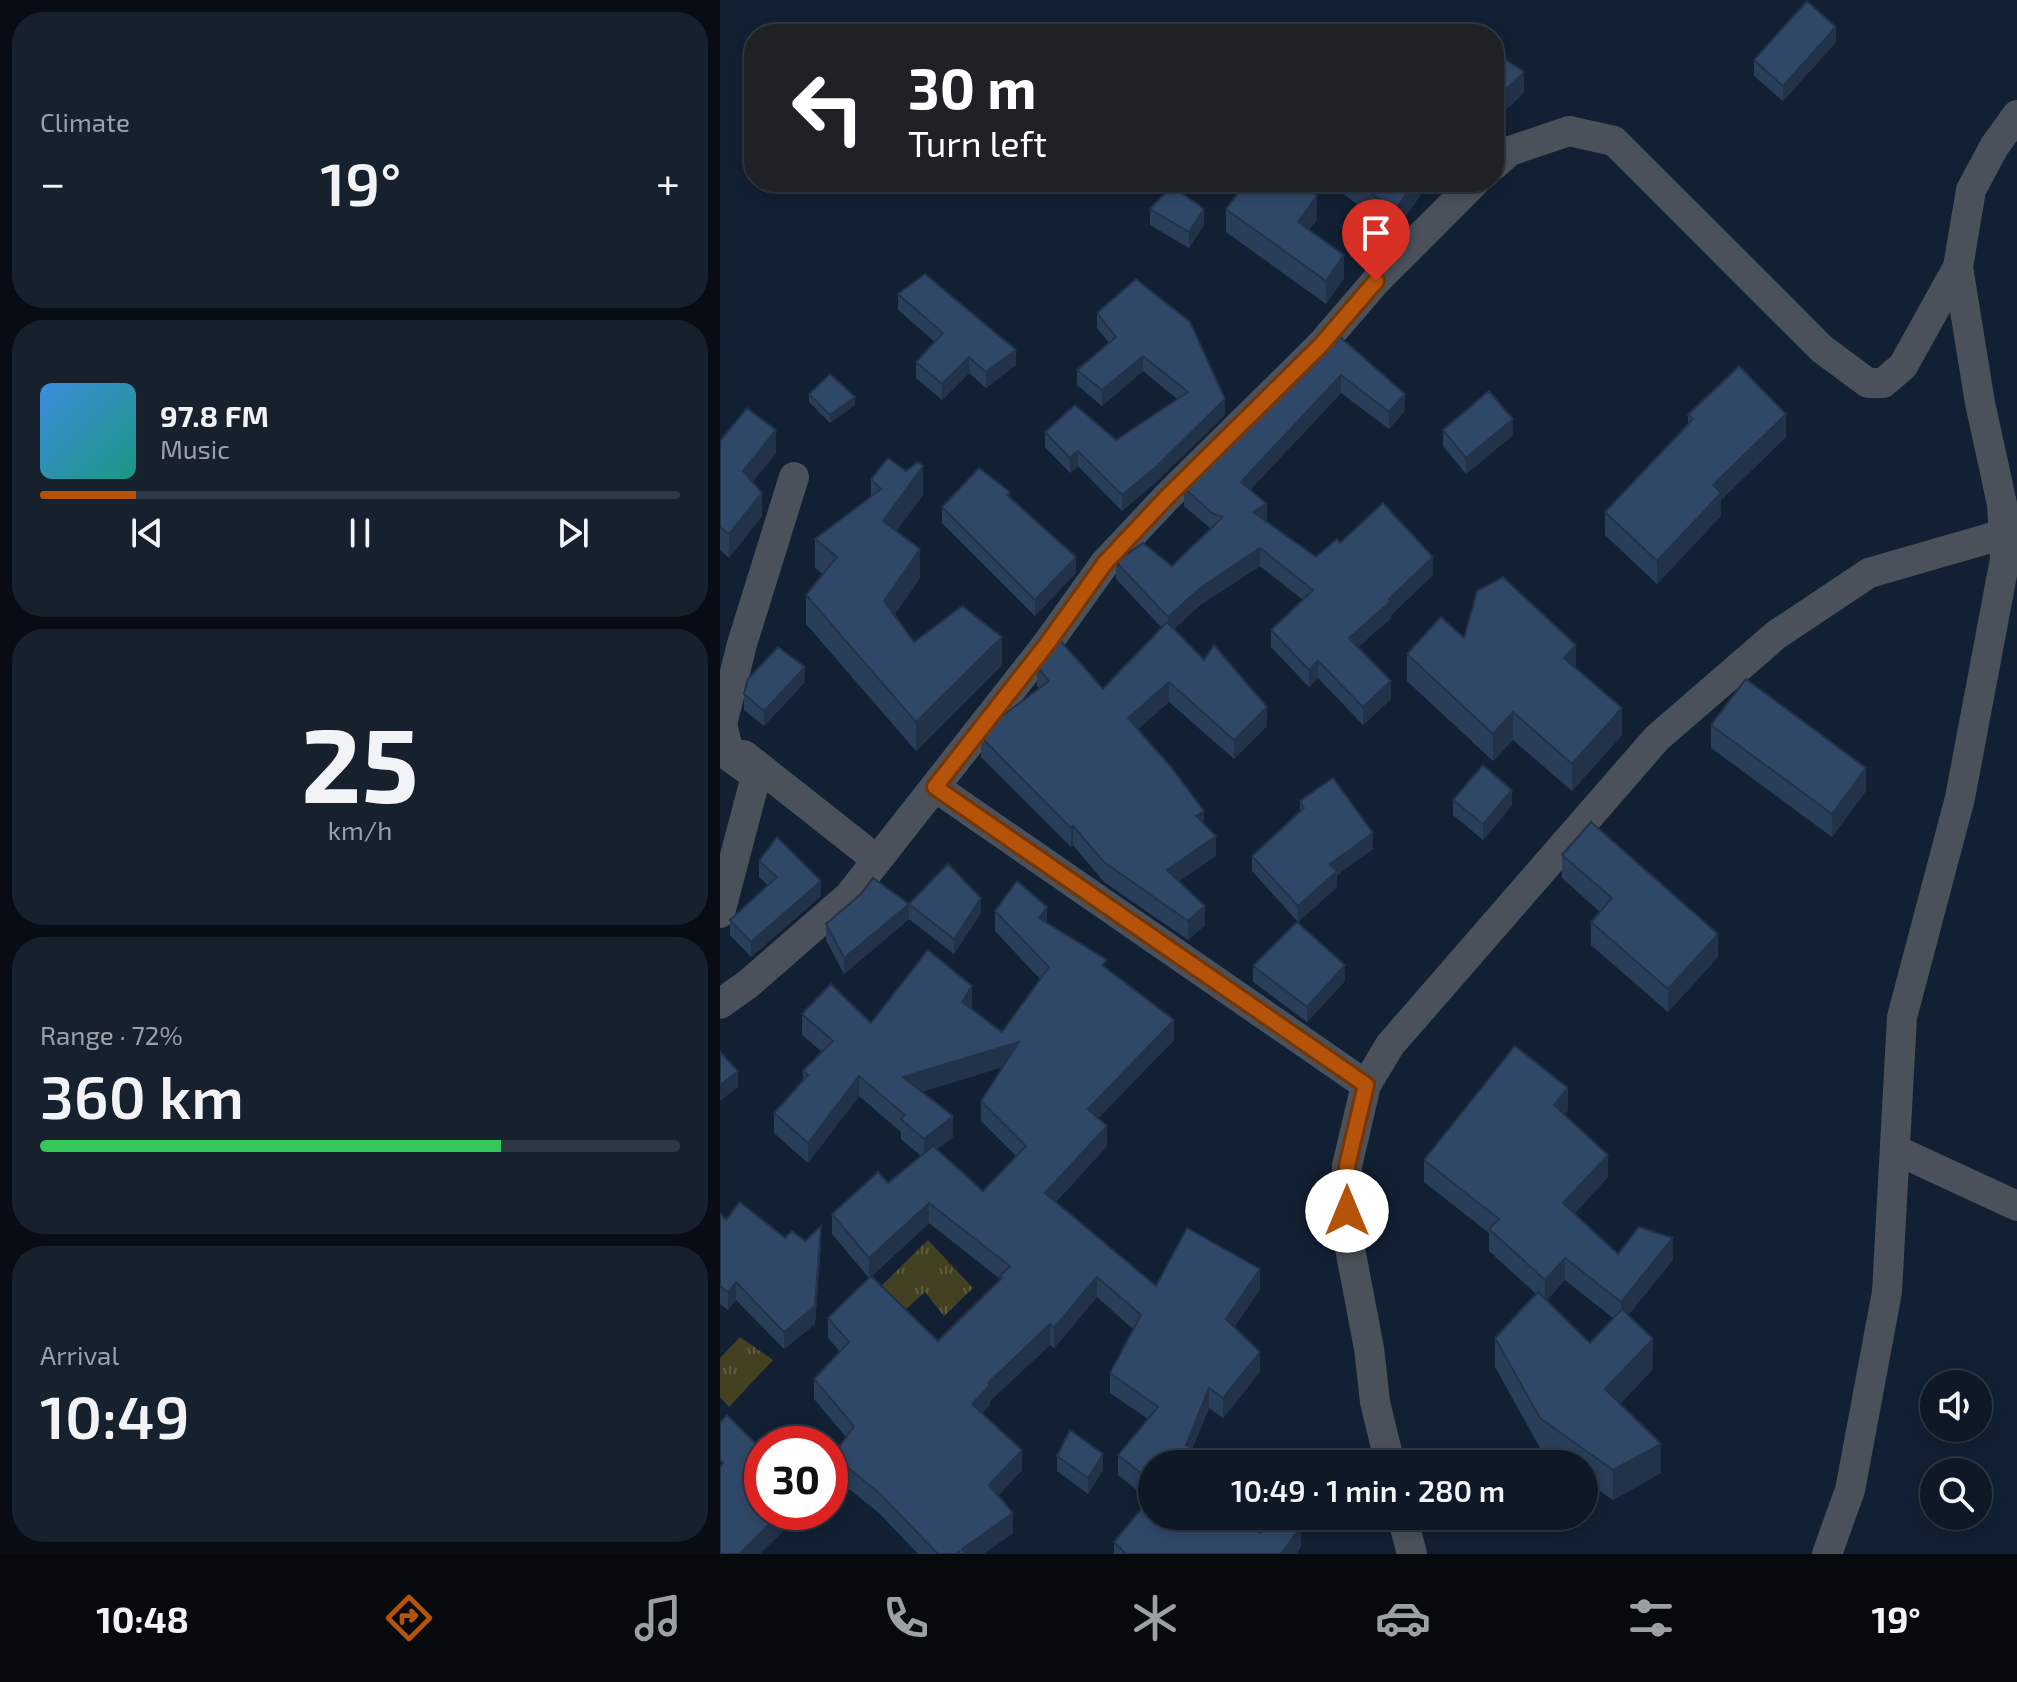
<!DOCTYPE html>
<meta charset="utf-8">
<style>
:root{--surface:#0e1826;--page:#17212e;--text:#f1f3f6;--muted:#9ba0a7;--line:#2e3743;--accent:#b45309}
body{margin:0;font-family:"Exo 2",sans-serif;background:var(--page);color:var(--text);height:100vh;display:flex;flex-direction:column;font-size:30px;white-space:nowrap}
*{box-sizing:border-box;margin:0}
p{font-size:26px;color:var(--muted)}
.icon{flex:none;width:44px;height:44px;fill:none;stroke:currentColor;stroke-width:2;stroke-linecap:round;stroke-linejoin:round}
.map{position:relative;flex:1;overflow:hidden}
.side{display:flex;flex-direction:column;gap:12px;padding:12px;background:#080d15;width:720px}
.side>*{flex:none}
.guide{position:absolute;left:24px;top:24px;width:760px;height:168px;border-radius:32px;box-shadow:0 4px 12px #0003,0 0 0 2px var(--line);background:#202124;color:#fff;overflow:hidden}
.fabs{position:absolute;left:1200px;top:1370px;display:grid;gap:16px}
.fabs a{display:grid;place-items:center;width:72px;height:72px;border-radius:50%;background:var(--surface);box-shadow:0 4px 12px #0003,0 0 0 2px var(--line);font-size:40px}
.speed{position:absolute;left:24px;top:1426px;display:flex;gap:16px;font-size:40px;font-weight:700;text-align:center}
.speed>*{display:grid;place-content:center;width:104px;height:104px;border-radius:50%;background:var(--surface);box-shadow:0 4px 12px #0003,0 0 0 2px var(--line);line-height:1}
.speed .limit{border:12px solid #d22;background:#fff;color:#111}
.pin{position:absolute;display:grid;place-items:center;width:68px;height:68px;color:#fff;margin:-82px -34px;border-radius:50% 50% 50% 0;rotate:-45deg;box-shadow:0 0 8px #0007}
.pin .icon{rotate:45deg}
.me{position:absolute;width:88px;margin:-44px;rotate:0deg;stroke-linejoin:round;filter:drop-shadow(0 0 6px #0008)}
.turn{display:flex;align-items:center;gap:28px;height:168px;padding:0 32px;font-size:36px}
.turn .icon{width:104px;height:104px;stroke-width:2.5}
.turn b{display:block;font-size:56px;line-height:68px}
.big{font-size:60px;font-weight:600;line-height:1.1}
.side .widget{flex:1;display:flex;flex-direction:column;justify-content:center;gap:12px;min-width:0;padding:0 28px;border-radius:32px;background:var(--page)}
.side .dial{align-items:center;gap:0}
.dial b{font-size:104px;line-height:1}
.song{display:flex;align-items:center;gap:24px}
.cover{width:96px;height:96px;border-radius:12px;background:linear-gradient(135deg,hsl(210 70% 55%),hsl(170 70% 35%))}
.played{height:8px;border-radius:4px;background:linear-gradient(90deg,var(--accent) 15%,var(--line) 15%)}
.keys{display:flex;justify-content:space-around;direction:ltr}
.heat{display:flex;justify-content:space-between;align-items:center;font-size:44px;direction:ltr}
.charge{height:12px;border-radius:6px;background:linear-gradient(90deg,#34c759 72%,var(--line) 0)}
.trip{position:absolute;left:418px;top:1450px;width:460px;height:80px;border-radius:40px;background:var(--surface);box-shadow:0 4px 12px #0003,0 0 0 2px var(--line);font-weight:600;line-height:80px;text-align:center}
.dock{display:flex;height:128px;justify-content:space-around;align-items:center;background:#060a0f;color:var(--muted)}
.dock .icon{width:56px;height:56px}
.dock .current{color:var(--accent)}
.dock b{font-size:36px;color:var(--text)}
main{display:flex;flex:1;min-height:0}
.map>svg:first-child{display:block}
.grass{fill:url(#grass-tufts)}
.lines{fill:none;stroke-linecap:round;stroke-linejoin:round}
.minor{stroke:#4a515a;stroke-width:30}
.wall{fill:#293e59;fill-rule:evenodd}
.shaded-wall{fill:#223249}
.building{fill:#304868;stroke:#223249;stroke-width:2}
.route-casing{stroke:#753606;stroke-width:20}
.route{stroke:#b45309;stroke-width:14}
</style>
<main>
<section class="side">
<div class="widget"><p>Climate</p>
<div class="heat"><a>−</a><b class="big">19°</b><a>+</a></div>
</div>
<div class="widget">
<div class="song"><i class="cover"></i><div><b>97.8 FM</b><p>Music</p></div></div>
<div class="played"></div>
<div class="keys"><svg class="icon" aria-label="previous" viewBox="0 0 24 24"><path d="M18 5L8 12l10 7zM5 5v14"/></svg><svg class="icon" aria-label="pause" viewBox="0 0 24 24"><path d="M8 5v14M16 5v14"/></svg><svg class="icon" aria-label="next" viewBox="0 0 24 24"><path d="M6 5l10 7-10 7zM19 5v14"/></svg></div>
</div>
<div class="widget dial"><b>25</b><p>km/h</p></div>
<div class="widget"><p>Range · 72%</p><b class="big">360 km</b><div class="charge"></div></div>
<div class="widget"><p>Arrival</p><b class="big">10:49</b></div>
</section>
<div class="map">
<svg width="1297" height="1554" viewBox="0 0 1297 1554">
<defs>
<pattern id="grass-tufts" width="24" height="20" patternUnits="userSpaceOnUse" patternTransform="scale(2)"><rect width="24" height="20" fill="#444022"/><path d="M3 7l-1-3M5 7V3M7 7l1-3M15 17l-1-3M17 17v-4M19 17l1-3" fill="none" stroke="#5f5c43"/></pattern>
</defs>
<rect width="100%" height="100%" fill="#122033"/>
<g class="grass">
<polygon points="208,1240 253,1288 224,1316 205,1292 175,1319 151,1296"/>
<polygon points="20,1337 53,1360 9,1407 0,1397 0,1358"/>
</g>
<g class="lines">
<g class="minor">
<polyline points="774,165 790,151 849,131 894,141 1102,349 1148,383 1163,383 1183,366 1238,267"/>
<polyline points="24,755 157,860"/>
<polyline points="215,787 646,1085"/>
<polyline points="0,913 36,776 10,757 2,724 22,644 74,477"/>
<polyline points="0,1004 28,984 129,896 327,644 385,563 447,497 601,345 656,281 755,182"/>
<polyline points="1176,1150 1297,1206"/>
<polyline points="670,1464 655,1402 649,1348 627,1233 627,1166 646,1085 670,1045 937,738 1056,635 1149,573 1284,534"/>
<polyline points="682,1516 692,1554"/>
<polyline points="1107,1554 1130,1490 1167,1292 1182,1017 1240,798 1285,559 1282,504 1260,403 1238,267 1251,190 1274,147 1297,115"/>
</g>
</g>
<g class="wall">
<polygon points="1116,42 1063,101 1034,76 1034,60"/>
<polygon points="606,182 710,182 675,231"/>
<polygon points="430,209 484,225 469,248 430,225"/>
<polygon points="506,209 597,219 589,230 624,278 606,304 506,232"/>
<polygon points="178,294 296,365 266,388 249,373 222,400 196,378 196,362 215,342 178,310"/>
<polygon points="377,313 505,415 436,482 402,511 358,466 350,473 325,447 325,432 396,440 457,399 423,371 382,406 357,385 357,370 389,343 377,328"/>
<polygon points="618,335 685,411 669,429 621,393 530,490 547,521 596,557 620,543 713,575 671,615 671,618 638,647 671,699 643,725 598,678 589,687 551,647 551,630 583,600 540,566 479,606 454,629 547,726 514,759 449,702 418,729 484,824 496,856 459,881 485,925 468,940 384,882 353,845 351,847 261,757 261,737 319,688 317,686 317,666 383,689 442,628 396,579 396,562 452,566 491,529 464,506 464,488"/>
<polygon points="89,394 135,405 110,423 89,402"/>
<polygon points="968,415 1066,437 1001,500 1001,516 937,584 885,535 885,512 968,424"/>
<polygon points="723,430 793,435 746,474 723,446"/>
<polygon points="0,441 56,453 32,482 42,516 9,558 0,550"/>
<polygon points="151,479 203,495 176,531 200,578 175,614 194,642 282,665 196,751 86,624 86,595 103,574 95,568 95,539 151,497"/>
<polygon points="290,498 356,573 315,616 222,523 222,507"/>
<polygon points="744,638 856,668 902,735 852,791 793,740 773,761 687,681 687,654"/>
<polygon points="85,682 44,726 24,710 24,694"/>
<polygon points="991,725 1146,791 1112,837 991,748"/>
<polygon points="733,800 792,805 763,840 733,815"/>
<polygon points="580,801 653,849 617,875 617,887 578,922 532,871 532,856 580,812"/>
<polygon points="842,855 998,957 948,1012 871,945 871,922 880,912 842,878"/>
<polygon points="39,861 101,896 31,957 10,935 10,920 48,885 39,877"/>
<polygon points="189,904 261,913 234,954 189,919 124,974 106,940 106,924"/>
<path d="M275,911L327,923L387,969L454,1040L378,1118L387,1146L336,1202L436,1286L540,1289L514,1327L540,1372L503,1418L489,1408L472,1449L432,1464V1516L540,1533L581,1546L576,1554H394V1542L429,1500L398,1475V1455L428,1419L390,1393V1373L413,1329L377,1297L334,1348L330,1345L270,1401V1405L262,1413L302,1470L278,1496L293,1533L263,1554H198L159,1513L113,1476V1456L126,1437L94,1399V1379L120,1352L108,1338V1318L149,1278L112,1234V1214L168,1183L201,1156L181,1139V1132L139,1096L88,1163L54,1133V1113L83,1080V1071L102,1052L82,1035V1014L151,1023L252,1006L251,1008L282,1032L320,979L275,931ZM283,1067L261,1101V1121L296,1156L263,1191L217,1149L233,1137L201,1092ZM209,1223L280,1279L218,1341L152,1276Z"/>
<polygon points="533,966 625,981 587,1022 533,982"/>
<path d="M848,1110L844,1115L888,1177L854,1214L898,1254L953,1260L908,1315L933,1369L900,1404L941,1473L893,1500L864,1480V1464H842L820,1448L775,1367V1338L816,1294L769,1251V1233L704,1182V1160ZM845,1280L893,1318L870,1343L826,1301Z"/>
<polygon points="0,1213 6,1220 65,1238 101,1244 95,1324 64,1349 16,1300 8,1310 0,1304"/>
<polygon points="337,1456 383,1470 368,1494 337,1471"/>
</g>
<g class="shaded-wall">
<polygon points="1116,27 1116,42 1063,101 1063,86"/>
<polygon points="804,72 804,93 774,121 774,101"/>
<polygon points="695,182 710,182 675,231 675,210"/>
<polygon points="597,196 597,219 578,245 578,222"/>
<polygon points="484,209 484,225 469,248 469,232"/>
<polygon points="624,255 624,278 606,304 606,281"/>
<polygon points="296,350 296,365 266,388 266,372"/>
<polygon points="423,356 423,371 382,406 382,390"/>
<polygon points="249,357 249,373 222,400 222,384"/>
<polygon points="621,375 621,393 521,499 521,482"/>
<polygon points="685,394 685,411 669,429 669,412"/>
<polygon points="135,397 135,405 110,423 110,415"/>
<polygon points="505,399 505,415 436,482 402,511 402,495"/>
<polygon points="1066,414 1066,437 1001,500 1001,516 937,584 937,561 993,485"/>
<polygon points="793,419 793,435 746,474 746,458"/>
<polygon points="56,430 56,453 23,494 23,471"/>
<polygon points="358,451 358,466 350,473 350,458"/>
<polygon points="203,466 203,495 163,549 163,521"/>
<polygon points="42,493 42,516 9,558 9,534"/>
<polygon points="547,504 547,521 533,512"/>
<polygon points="540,548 540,566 479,606 448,635 448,617 479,589"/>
<polygon points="200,549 200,578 164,629 164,601"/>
<polygon points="356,557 356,573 315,616 315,600"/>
<polygon points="713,557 713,575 671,615 671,618 629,655 629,638"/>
<polygon points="282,637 282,665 196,751 196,722"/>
<polygon points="856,645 856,673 844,658"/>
<polygon points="598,661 598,678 589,687 589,670"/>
<polygon points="85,667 85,682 44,726 44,711"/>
<polygon points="671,681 671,699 643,725 643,707"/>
<polygon points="449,682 449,702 408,738 408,718"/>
<polygon points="547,707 547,726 514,759 514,740"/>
<polygon points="902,708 902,735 852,791 852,764"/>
<polygon points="793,712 793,740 773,761 773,734"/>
<polygon points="1146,768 1146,791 1112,837 1112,814"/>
<polygon points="792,790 792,805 763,840 763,824"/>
<polygon points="484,811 484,831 476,816"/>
<polygon points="353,826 353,845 351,847 351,828"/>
<polygon points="653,833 653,849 617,875 617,887 578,922 578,906 610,864"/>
<polygon points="496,836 496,856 447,890 447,870"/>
<polygon points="101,881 101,896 31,957 31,942"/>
<polygon points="261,898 261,913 234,954 234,939"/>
<polygon points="189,904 189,919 124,974 124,958"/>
<polygon points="485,906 485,925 468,940 468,921"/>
<polygon points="327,907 327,927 319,918"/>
<polygon points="998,934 998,957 948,1012 948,989"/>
<polygon points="625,965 625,981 587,1022 587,1007"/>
<polygon points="252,986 252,1006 242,1022 242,1002"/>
<polygon points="454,1020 454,1040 368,1129 368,1109"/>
<polygon points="299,1042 299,1062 183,1097 183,1077"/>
<polygon points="18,1071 18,1087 0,1101 0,1085"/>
<polygon points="139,1076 139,1096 88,1163 88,1143"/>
<polygon points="848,1088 848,1110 834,1128 834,1105"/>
<polygon points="233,1116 233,1137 204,1159 204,1139"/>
<polygon points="387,1126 387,1146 325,1213 325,1193"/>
<polygon points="888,1155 888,1177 843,1226 843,1203"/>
<polygon points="209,1203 209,1223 149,1278 149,1258"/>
<polygon points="101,1226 101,1244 95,1324 64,1349 64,1332"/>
<polygon points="953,1238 953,1260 901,1324 901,1302"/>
<polygon points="845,1258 845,1280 825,1302 825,1280"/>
<polygon points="540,1269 540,1289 506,1340 506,1319"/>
<polygon points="377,1277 377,1297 334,1348 334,1328"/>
<polygon points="16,1282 16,1300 8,1310 8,1292"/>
<polygon points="330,1324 330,1345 270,1401 270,1405 252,1424 252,1404 268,1383"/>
<polygon points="933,1339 933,1369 885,1419 885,1389"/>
<polygon points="540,1352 540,1372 503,1418 503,1398"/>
<polygon points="489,1388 489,1408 466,1464 466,1445"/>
<polygon points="941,1444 941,1473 893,1500 893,1470"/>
<polygon points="302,1450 302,1470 269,1506 269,1485"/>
<polygon points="383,1454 383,1470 368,1494 368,1478"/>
<polygon points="62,1512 83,1512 40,1554 19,1554"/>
<polygon points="293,1513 293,1533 263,1554 242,1554 242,1549"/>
<polygon points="581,1526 581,1546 576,1554 561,1554"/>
</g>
<g class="building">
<polygon points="1087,1 1116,27 1063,86 1034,60"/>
<polygon points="774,52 804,72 774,101"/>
<polygon points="526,182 578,182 597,196 578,222 624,255 606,281 506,209"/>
<polygon points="635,182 695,182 675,210"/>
<polygon points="452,186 484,209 469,232 430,209"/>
<polygon points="205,274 296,350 266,372 249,357 222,384 196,362 223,333 178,294"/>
<polygon points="416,279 470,322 505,399 436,467 402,495 358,451 350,458 325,432 355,405 396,440 468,392 423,356 382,390 357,370 396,337 377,313"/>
<polygon points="618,335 685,394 669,412 621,375 521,482 547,504 533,512 596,557 617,539 620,543 663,503 713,557 669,599 671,601 629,638 671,681 643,707 598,661 589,670 551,630 593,590 540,548 479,589 448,617 396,562 423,543 452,566 503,517 492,513 464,488"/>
<polygon points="1019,366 1066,414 993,485 1001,493 937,561 885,512 973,419 968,415"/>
<polygon points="110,374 135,397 110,415 89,394"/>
<polygon points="769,391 793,419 746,458 723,430"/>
<polygon points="27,408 56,430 23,471 42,493 9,534 0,527 0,441"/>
<polygon points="168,458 186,471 198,462 203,466 163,521 200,549 164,601 194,642 242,606 282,637 196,722 86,595 117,557 95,539 161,489 151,479"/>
<polygon points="259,468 290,492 287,495 356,557 315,600 222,507"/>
<polygon points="783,577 856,645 844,658 902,708 852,764 793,712 773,734 687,654 721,617 744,638 757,591"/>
<polygon points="447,622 484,660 494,645 547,707 514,740 449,682 408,718 451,767 484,811 476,816 496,836 447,870 485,906 468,921 384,862 353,826 351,828 261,737 273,723 329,681 317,666 340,640 383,689"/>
<polygon points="58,647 85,667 44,711 24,694 28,679"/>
<polygon points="1026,679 1146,768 1112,814 991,725"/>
<polygon points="763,765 792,790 763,824 733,800"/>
<polygon points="613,778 653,833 610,864 617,871 578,906 532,856 584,808 580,801"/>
<polygon points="871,822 998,934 948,989 871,922 892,898 842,855"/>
<polygon points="57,837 101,881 31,942 10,920 57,877 39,861"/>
<polygon points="228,864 261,898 234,939 189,904"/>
<polygon points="153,878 189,904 124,958 106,924 141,894"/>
<polygon points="297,881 327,907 319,918 387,960 382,965 454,1020 368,1109 387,1126 325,1193 436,1286 467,1228 540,1269 506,1319 540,1352 503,1398 489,1388 466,1445 498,1464 432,1464 432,1482 398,1455 438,1407 390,1373 421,1315 377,1277 334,1328 330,1324 268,1383 270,1385 252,1404 302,1450 269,1485 293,1513 242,1549 246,1554 237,1554 240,1551 235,1554 218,1554 159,1493 113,1456 134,1426 94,1379 129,1342 108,1318 151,1276 218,1341 282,1278 280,1276 290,1266 209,1203 149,1258 112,1214 158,1172 168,1183 213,1146 263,1191 306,1146 261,1101 299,1042 183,1077 233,1116 204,1139 181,1119 185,1115 139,1076 88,1143 54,1113 88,1075 83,1071 113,1041 82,1014 111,984 151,1023 208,950 252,986 242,1002 282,1032 329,967 275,911"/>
<polygon points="577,922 625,965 587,1007 533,966"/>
<polygon points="795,1046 848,1088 834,1105 888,1155 843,1203 898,1254 919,1227 953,1238 901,1302 845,1258 825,1280 769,1229 779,1219 704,1160"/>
<polygon points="0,1052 18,1071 0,1085"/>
<polygon points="20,1202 65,1238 72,1231 85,1241 101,1226 95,1306 64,1332 16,1282 8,1292 0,1286 0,1213 6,1220"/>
<polygon points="818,1292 870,1343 902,1309 933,1339 885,1389 941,1444 893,1470 820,1418 775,1338"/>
<polygon points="7,1415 42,1450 42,1512 62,1512 19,1554 0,1554 0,1468 3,1463 0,1459 0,1423"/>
<polygon points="350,1430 383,1454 368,1478 337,1456"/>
<polygon points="432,1496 432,1516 516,1516 540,1533 556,1516 572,1516 581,1526 561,1554 406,1554 394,1542"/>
</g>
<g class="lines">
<g class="route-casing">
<polyline id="route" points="627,1211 627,1166 646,1085 215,787 327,644 385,563 447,497 601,345 656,281"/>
</g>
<use href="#route" class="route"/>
</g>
</svg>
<div class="fabs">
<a><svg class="icon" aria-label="sound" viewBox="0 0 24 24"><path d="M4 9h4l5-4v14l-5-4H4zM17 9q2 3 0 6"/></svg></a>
<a><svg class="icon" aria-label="search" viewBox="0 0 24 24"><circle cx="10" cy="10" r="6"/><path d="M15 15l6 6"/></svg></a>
</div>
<div class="speed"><div class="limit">30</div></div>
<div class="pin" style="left:656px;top:281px;background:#d93025"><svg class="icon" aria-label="arrive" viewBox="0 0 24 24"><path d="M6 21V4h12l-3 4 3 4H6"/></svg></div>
<svg class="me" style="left:627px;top:1211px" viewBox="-20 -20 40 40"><circle r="19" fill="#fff"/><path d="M0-13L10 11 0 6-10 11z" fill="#b45309"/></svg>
<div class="trip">10:49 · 1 min · 280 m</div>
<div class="guide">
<div class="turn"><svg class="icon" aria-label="left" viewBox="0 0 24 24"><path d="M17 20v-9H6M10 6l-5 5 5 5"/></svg><div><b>30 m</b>Turn left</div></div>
</div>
</div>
</main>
<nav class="dock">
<b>10:48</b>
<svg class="icon current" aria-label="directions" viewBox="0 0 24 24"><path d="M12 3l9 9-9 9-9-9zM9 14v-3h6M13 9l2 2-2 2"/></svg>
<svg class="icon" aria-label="music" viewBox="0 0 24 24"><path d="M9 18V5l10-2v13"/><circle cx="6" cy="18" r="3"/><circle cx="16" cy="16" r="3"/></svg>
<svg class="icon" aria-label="phone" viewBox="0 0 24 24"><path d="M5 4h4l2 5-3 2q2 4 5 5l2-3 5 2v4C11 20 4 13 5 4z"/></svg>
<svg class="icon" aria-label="climate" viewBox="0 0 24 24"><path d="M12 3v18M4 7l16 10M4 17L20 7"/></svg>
<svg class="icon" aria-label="car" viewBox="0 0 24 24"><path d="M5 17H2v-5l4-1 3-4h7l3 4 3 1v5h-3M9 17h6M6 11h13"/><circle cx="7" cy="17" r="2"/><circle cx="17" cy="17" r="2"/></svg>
<svg class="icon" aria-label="filters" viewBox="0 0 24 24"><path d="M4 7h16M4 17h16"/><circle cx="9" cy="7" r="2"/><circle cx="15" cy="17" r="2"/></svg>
<b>19°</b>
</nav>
